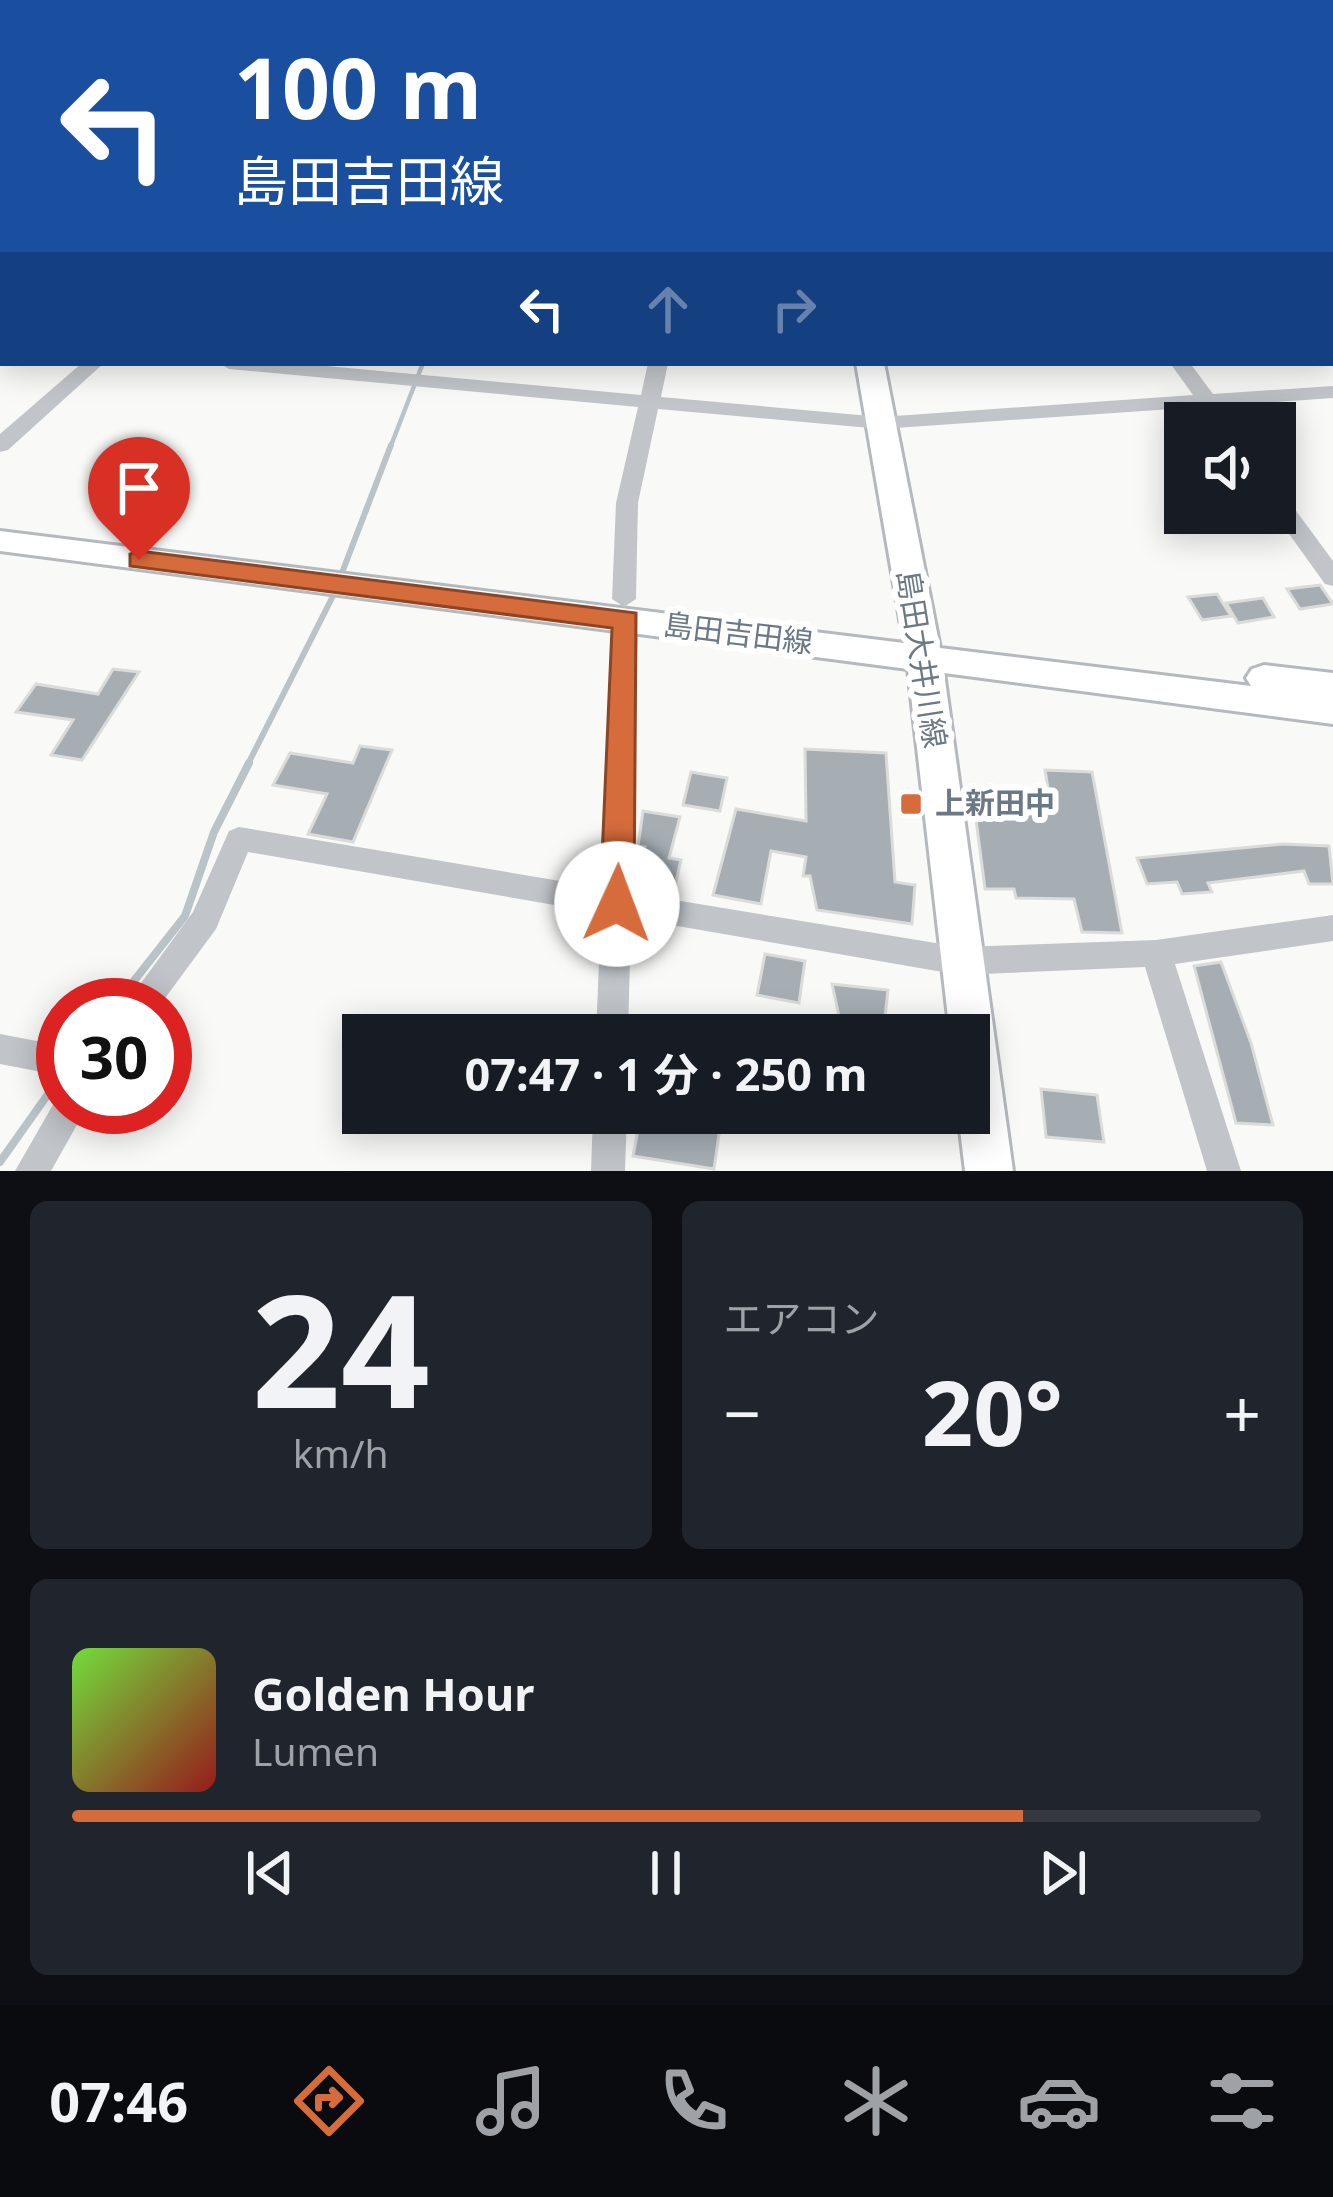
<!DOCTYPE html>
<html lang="ja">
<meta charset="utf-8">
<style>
:root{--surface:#171b24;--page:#20242c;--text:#f1f3f6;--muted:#9ea1a6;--line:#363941;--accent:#d66b3b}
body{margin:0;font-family:"Noto Sans","Noto Sans JP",sans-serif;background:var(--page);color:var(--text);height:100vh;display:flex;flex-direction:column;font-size:45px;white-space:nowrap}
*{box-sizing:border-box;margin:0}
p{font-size:39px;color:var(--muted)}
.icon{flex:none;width:66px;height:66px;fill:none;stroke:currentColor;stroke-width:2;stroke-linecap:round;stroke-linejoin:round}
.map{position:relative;height:1171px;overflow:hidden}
.panel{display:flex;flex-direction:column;gap:30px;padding:30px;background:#0d0f14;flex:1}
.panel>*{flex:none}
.hud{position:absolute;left:0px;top:0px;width:1335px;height:366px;box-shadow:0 6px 30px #0003;background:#1a4fa0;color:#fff;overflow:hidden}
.fabs{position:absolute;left:1164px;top:402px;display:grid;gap:24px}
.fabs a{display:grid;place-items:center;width:132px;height:132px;border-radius:0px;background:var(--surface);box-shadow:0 6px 30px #0003;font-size:60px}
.speed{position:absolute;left:36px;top:978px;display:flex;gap:24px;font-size:60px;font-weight:700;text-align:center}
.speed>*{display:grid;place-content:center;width:156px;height:156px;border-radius:50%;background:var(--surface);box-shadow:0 6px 30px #0003;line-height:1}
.speed .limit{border:18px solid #d22;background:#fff;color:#111}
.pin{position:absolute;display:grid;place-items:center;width:102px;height:102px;color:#fff;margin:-123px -51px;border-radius:50% 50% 50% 0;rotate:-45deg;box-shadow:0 0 12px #0007}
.pin .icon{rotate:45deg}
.me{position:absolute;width:132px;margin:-66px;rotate:2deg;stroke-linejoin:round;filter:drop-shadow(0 0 9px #0008)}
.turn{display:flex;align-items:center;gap:42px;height:252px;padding:0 36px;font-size:54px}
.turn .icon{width:156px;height:156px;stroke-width:2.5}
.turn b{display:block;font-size:84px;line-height:102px}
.lanes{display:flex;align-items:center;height:114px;padding:0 36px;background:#0003;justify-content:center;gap:60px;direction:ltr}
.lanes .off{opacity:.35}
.big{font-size:90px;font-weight:700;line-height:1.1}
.panel .tile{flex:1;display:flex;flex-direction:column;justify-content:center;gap:18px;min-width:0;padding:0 42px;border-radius:18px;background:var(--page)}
.panel .dial{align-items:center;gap:0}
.dial b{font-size:156px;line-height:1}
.song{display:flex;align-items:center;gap:36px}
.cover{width:144px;height:144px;border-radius:18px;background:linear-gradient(135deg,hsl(100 70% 55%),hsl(0 70% 35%))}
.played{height:12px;border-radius:6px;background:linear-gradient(90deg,var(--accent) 80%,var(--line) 80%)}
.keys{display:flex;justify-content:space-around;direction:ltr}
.heat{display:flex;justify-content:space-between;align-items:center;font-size:66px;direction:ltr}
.panel .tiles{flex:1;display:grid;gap:30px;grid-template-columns:1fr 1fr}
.tile:last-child{grid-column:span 2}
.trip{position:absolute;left:342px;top:1014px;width:648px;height:120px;border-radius:0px;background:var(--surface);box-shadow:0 6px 30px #0003;font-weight:700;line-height:120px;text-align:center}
.tab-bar{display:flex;height:192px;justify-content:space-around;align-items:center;background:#090b0e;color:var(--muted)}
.tab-bar .icon{width:84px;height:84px}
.tab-bar .on{color:var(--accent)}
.tab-bar b{font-size:54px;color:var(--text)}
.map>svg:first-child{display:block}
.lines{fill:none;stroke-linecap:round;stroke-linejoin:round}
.stream-far2{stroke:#bac3c8;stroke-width:4.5}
.stream-far1{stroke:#bac3c8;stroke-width:6}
.stream{stroke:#bac3c8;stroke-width:8}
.building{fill:#a6aeb4;stroke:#dbdcda;stroke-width:3}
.major-casing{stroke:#b5b9bd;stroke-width:6}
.minor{fill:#c1c5c9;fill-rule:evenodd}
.major{fill:#fff;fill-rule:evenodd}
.route{fill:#d66b3b;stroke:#8b4626;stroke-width:3}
.poi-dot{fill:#d66b3b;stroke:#fff;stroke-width:4.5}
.labels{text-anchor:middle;stroke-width:12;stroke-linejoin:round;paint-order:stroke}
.street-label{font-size:30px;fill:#6b7886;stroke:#fff}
.poi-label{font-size:30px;font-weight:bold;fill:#6b7886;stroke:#fff;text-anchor:start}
</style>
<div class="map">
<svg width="1333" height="1171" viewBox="0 0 1333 1171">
<rect width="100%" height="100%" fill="#f9faf8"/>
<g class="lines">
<polyline class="stream-far2" points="390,448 423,363"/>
<g class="stream-far1">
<polyline points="340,578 391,445"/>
<polyline points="247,766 336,590"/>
</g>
<g class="stream">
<polyline points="115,1005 185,916 214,832 249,763"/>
<polyline points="0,1162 63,1073"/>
</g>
</g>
<g class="building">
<polygon points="1320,585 1333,604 1300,609 1287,589"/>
<polygon points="1217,594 1231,616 1202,620 1188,597"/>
<polygon points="1263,598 1274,617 1238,623 1226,603"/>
<polygon points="113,669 139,672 82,760 51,755 73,720 16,712 36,684 98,694"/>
<polygon points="360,746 392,750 353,842 308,834 327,794 273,785 290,753 353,763"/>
<polygon points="805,749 886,753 895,882 915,885 912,924 817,910 810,876 803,876 806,857 771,851 761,904 713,895 736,809 806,821"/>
<polygon points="1045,770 1092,772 1122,933 1082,932 1074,899 1016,898 1014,889 985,889 974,804 1051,806"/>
<polygon points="691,772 727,778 720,811 683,805"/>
<polygon points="643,811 680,817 669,858 681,860 673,895 637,889 645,847 638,846"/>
<polygon points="1283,844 1329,846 1333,884 1309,884 1304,871 1208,883 1212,892 1182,894 1177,882 1147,884 1137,858"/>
<polygon points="765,954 805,961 799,1003 757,995"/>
<polygon points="1221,962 1251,1043 1273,1125 1236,1123 1194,966"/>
<polygon points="832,984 888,990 883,1035 843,1035"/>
<polygon points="1041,1089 1097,1095 1104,1142 1046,1137"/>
<polygon points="641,1115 720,1128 714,1169 633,1156"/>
</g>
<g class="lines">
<g class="major-casing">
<g id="major">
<polygon points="695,0 713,0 714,3 696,3"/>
<polygon points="856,363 884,363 940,648 1251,686 1246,678 1252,669 1264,665 1333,673 1333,724 944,673 1013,1171 965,1171 958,1113 969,1113 969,1035 950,1035 908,669 0,551 0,531 904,643"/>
</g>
</g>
<g class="minor">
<polygon points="139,0 153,0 138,3"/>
<polygon points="1118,0 1132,0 1135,3 1121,3"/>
<rect x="1332" y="78" width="1" height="8"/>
<rect x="0" y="138" width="3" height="10"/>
<rect x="1332" y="163" width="1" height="10"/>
<polygon points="3,186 3,198 0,199 0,187"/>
<rect x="1332" y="206" width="1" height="11"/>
<rect x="0" y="334" width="3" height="12"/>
<polygon points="82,363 104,363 8,450 0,452 0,434"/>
<polygon points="219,363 294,363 641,395 648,363 668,363 661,397 881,417 1193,395 1170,363 1190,363 1213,394 1333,386 1333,398 1221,406 1234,423 1212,423 1201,407 881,429 658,409 638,503 636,599 624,607 612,599 616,503 638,407 229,369"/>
<polygon points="1275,491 1283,493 1333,561 1333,586 1325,584 1274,513"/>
<polygon points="626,611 638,620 632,893 960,947 1156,940 1333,915 1333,941 1175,964 1241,1171 1207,1171 1145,967 960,975 631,918 628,1035 596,1035 601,913 248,852 216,929 160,1005 125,1005 193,912 229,831 239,827 602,888 614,620"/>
<polygon points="0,1034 63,1046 63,1076 0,1064"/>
<polygon points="63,1094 63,1107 87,1107 51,1171 15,1171 58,1096"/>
<polygon points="593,1113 627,1113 625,1171 591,1171"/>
</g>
<use href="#major" class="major"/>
</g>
<polygon class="route" points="139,551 636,613 634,904 629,915 617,919 605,915 600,904 612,628 130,566 130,554"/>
<rect class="poi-dot" x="899" y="792" width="24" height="24" rx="6"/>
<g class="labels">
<g class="street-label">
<text transform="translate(738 634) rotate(7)" y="10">島田吉田線</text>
<text transform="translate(921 659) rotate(81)" y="10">島田大井川線</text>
</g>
<g class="poi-label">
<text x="935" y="814">上新田中</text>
</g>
</g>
</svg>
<div class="fabs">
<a><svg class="icon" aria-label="sound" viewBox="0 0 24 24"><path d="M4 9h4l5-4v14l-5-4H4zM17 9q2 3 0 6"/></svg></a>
</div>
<div class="speed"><div class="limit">30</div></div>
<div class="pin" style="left:139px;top:560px;background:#d93025"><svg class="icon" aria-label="arrive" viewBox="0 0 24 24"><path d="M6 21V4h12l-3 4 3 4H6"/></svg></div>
<svg class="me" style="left:617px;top:904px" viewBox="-20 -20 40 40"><circle r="19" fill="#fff"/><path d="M0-13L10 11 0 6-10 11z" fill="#d66b3b"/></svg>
<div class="trip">07:47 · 1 分 · 250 m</div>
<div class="hud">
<div class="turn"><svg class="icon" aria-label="left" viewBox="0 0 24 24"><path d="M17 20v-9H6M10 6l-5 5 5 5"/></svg><div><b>100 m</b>島田吉田線</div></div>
<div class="lanes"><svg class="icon" aria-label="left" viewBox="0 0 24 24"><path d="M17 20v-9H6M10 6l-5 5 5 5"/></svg><svg class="icon off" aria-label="ahead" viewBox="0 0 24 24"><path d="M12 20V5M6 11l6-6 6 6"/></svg><svg class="icon off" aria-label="right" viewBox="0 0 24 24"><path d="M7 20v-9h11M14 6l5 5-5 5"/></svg></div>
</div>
</div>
<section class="panel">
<div class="tiles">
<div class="tile dial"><b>24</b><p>km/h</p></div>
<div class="tile"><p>エアコン</p>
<div class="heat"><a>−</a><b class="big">20°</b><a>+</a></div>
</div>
<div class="tile">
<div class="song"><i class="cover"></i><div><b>Golden Hour</b><p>Lumen</p></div></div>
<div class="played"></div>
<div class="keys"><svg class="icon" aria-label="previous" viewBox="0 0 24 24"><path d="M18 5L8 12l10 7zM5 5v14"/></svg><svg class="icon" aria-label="pause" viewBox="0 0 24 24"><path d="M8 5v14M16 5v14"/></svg><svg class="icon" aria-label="next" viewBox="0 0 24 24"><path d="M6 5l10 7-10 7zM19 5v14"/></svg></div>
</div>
</div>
</section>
<nav class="tab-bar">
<b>07:46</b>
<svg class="icon on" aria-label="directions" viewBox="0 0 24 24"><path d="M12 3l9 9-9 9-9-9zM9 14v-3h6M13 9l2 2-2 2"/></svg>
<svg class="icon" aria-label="music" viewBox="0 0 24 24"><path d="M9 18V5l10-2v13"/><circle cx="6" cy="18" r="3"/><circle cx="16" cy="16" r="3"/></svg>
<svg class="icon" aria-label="phone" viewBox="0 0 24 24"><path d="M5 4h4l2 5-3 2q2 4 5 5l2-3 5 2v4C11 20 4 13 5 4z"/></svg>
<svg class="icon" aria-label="climate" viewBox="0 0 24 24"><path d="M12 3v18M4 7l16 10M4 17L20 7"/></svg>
<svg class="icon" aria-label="car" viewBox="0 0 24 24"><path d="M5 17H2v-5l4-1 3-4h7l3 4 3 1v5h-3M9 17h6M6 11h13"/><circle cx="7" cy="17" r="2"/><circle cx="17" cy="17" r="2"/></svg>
<svg class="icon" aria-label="filters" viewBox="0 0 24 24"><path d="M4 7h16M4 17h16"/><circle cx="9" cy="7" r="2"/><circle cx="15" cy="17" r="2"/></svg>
</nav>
